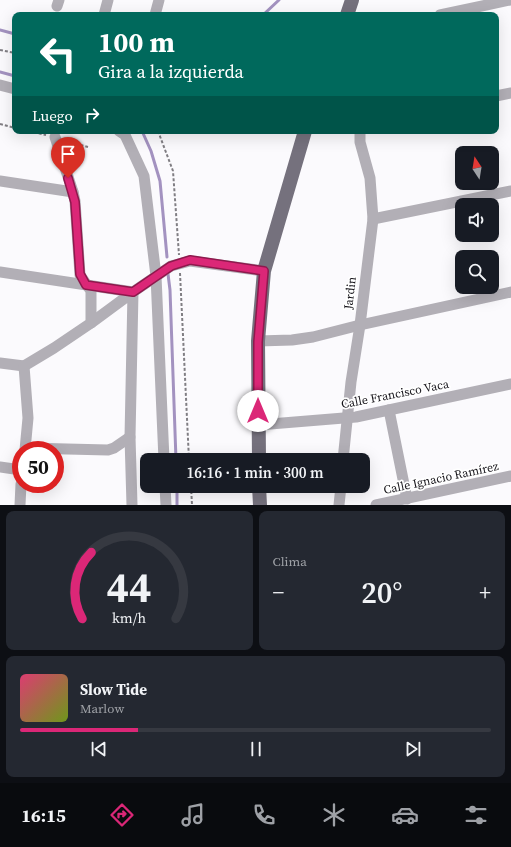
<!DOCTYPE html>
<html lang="es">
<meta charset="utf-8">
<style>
:root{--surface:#171b24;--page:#242831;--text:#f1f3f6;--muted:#9ea1a6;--line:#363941;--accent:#db2777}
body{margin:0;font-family:"Source Serif 4",serif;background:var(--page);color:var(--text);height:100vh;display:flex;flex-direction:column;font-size:15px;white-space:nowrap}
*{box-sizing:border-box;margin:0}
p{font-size:13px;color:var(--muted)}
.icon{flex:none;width:22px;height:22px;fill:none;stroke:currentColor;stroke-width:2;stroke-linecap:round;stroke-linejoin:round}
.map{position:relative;height:505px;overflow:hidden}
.side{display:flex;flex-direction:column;gap:6px;padding:6px;background:#0d0f14;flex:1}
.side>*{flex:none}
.banner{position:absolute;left:12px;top:12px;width:487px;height:122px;border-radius:8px;box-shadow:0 4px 16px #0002;background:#00695c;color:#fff;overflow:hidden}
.needle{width:26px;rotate:348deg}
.tools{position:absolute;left:455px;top:146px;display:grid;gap:8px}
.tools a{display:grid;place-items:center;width:44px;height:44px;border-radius:8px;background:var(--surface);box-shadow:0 4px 16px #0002;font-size:20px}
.speed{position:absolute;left:12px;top:441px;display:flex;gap:8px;font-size:20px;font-weight:700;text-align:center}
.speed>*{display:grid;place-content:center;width:52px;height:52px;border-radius:50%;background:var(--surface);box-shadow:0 4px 16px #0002;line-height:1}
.speed .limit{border:6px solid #d22;background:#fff;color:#111}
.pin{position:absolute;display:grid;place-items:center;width:34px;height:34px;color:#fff;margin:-41px -17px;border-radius:50% 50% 50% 0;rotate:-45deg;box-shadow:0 0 4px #0007}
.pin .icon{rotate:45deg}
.me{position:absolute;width:44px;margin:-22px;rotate:0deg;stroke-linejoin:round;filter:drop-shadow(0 0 3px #0008)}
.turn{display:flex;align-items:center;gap:14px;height:84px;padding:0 20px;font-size:18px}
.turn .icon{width:52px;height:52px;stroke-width:2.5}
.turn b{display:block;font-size:28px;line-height:34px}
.then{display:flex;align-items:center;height:38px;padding:0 20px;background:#0003;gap:8px;font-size:15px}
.big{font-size:30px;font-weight:600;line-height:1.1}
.side .card{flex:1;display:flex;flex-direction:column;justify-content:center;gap:6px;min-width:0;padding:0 14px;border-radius:8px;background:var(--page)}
.side .dial{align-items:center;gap:0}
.dial svg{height:104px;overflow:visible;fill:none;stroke:var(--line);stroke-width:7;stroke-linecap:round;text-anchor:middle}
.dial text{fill:var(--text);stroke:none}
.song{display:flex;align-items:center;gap:12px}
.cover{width:48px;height:48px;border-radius:6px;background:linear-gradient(135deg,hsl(340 70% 55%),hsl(80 70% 35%))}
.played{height:4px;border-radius:2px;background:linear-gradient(90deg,var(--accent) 25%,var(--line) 25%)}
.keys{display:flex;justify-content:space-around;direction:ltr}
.heat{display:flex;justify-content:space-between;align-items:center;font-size:22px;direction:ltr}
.side .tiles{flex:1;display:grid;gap:6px;grid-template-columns:1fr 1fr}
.card:last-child{grid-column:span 2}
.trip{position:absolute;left:140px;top:453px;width:230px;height:40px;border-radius:8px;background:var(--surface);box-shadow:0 4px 16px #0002;font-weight:600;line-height:40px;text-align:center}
.tab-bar{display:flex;height:64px;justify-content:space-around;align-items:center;background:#090b0e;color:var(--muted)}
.tab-bar .icon{width:28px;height:28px}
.tab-bar .current{color:var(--accent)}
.tab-bar b{font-size:18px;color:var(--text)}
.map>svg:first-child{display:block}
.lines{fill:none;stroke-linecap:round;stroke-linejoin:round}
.stream{stroke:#a392c0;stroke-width:3}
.path{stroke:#807e83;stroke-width:2;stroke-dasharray:3 2;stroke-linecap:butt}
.minor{stroke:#b2afb6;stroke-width:11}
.major{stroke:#75717d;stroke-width:14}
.route-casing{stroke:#8e194d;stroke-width:10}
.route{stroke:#db2777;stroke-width:7}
.labels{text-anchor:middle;stroke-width:3.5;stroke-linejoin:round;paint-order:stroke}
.street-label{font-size:12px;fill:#151319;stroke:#fff}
</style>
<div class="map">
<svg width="511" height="505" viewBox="0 0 511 505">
<rect width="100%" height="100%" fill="#fbfafd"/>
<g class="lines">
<g class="stream">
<polyline points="263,15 279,0"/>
<polyline points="0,30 15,34"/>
<polyline points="0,72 15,76"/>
<polyline points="142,131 151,151 160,181 167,257"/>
<polyline points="168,274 170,290 176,460"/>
<polyline points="177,486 177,505"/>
</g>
<g class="path">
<polyline points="0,50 15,53"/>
<polyline points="0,124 15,128"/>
<polyline points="29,131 46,135"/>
<polyline points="158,131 173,171 179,255"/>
<polyline points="66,141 88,147"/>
<polyline points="180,273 189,460"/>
<polyline points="191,486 192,505"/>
</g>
<g class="minor">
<polyline points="57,6 59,0"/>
<polyline points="104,15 108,0"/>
<polyline points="155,15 159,0"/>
<polyline points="440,15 510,0"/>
<polyline points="0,85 15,89"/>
<polyline points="496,96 511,93"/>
<polyline points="119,131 125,135 144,176 156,276 164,460"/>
<polyline points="0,181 73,192"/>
<polyline points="373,219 511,191"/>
<polyline points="0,272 133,292 171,266 190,261 264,271"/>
<polyline points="91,323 133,292 130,437 132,505"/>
<polyline points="258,341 292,340 313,337 360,325 511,292"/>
<polyline points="0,363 24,366"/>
<polyline points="389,410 407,499"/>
<polyline points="258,425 356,417 511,384"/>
<polyline points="26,448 108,450 114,448 130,437"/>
<polyline points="25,450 28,418 24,366 54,348 91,323 91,291 80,275 75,201 73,192 55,137"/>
<polyline points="343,460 351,382 360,325 373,219 370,178 360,142 360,131"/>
<polyline points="0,467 21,470"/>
<polyline points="165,486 166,505"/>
<polyline points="20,505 21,484"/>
<polyline points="339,505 341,486"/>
<polyline points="376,505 511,476"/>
</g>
<g class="major">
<polyline points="347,15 352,0"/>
<polyline points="259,460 258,341 264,271 305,131"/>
<polyline points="259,486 260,505"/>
</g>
</g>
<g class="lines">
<g class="route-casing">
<polyline id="route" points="68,178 75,202 80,274 86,285 133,292 171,266 190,260 264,271 258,342 258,411"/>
</g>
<use href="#route" class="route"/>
</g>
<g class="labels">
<g class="street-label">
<text transform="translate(350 293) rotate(-83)" y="4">Jardin</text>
<text transform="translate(395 394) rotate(-11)" y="4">Calle Francisco Vaca</text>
<text transform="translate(441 478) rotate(-12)" y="4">Calle Ignacio Ramírez</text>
</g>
</g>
</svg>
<div class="tools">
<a><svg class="needle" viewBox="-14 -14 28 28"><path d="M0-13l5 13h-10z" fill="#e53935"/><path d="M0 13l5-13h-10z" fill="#9ea1a6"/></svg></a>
<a><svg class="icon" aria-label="sound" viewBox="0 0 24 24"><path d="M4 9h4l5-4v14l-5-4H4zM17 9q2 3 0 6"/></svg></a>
<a><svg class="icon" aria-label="search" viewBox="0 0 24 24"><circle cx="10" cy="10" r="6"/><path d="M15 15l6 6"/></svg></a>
</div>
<div class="speed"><div class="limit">50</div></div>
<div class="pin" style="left:68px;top:178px;background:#d93025"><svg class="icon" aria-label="arrive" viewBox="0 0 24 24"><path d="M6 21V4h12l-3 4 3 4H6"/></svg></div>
<svg class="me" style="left:258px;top:411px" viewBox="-20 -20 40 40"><circle r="19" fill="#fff"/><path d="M0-13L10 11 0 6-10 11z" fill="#db2777"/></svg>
<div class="trip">16:16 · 1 min · 300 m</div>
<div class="banner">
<div class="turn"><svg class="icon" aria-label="left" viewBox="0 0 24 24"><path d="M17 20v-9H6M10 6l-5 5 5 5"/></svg><div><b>100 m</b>Gira a la izquierda</div></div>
<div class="then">Luego<svg class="icon" aria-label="right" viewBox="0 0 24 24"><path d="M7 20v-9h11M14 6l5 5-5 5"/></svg></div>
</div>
</div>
<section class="side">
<div class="tiles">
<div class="card dial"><svg viewBox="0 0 100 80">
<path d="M14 69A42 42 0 1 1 86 69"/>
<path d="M14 69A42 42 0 0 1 21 18" stroke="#db2777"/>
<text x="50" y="56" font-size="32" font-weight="700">44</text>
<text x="50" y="72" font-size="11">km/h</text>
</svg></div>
<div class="card"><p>Clima</p>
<div class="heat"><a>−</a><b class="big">20°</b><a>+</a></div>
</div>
<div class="card">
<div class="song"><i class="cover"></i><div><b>Slow Tide</b><p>Marlow</p></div></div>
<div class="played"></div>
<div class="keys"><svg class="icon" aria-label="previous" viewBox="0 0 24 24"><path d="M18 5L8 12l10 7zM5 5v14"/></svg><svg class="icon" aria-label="pause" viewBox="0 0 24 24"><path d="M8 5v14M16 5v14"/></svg><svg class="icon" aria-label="next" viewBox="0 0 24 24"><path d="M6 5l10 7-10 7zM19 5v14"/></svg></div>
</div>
</div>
</section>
<nav class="tab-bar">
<b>16:15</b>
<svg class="icon current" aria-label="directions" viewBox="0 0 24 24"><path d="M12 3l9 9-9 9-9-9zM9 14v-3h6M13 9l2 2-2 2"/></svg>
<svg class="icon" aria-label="music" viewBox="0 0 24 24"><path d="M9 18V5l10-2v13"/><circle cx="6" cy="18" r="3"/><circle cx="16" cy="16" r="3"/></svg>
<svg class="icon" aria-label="phone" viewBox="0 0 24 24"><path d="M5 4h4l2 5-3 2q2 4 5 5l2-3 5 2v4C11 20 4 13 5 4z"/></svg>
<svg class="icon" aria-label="climate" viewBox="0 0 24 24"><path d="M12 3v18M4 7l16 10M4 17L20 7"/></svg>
<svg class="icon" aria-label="car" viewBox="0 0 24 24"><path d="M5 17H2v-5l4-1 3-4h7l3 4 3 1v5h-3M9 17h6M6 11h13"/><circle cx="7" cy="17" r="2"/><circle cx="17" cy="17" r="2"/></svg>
<svg class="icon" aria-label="filters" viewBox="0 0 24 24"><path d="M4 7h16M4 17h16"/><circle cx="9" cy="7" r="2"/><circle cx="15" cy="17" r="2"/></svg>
</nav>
